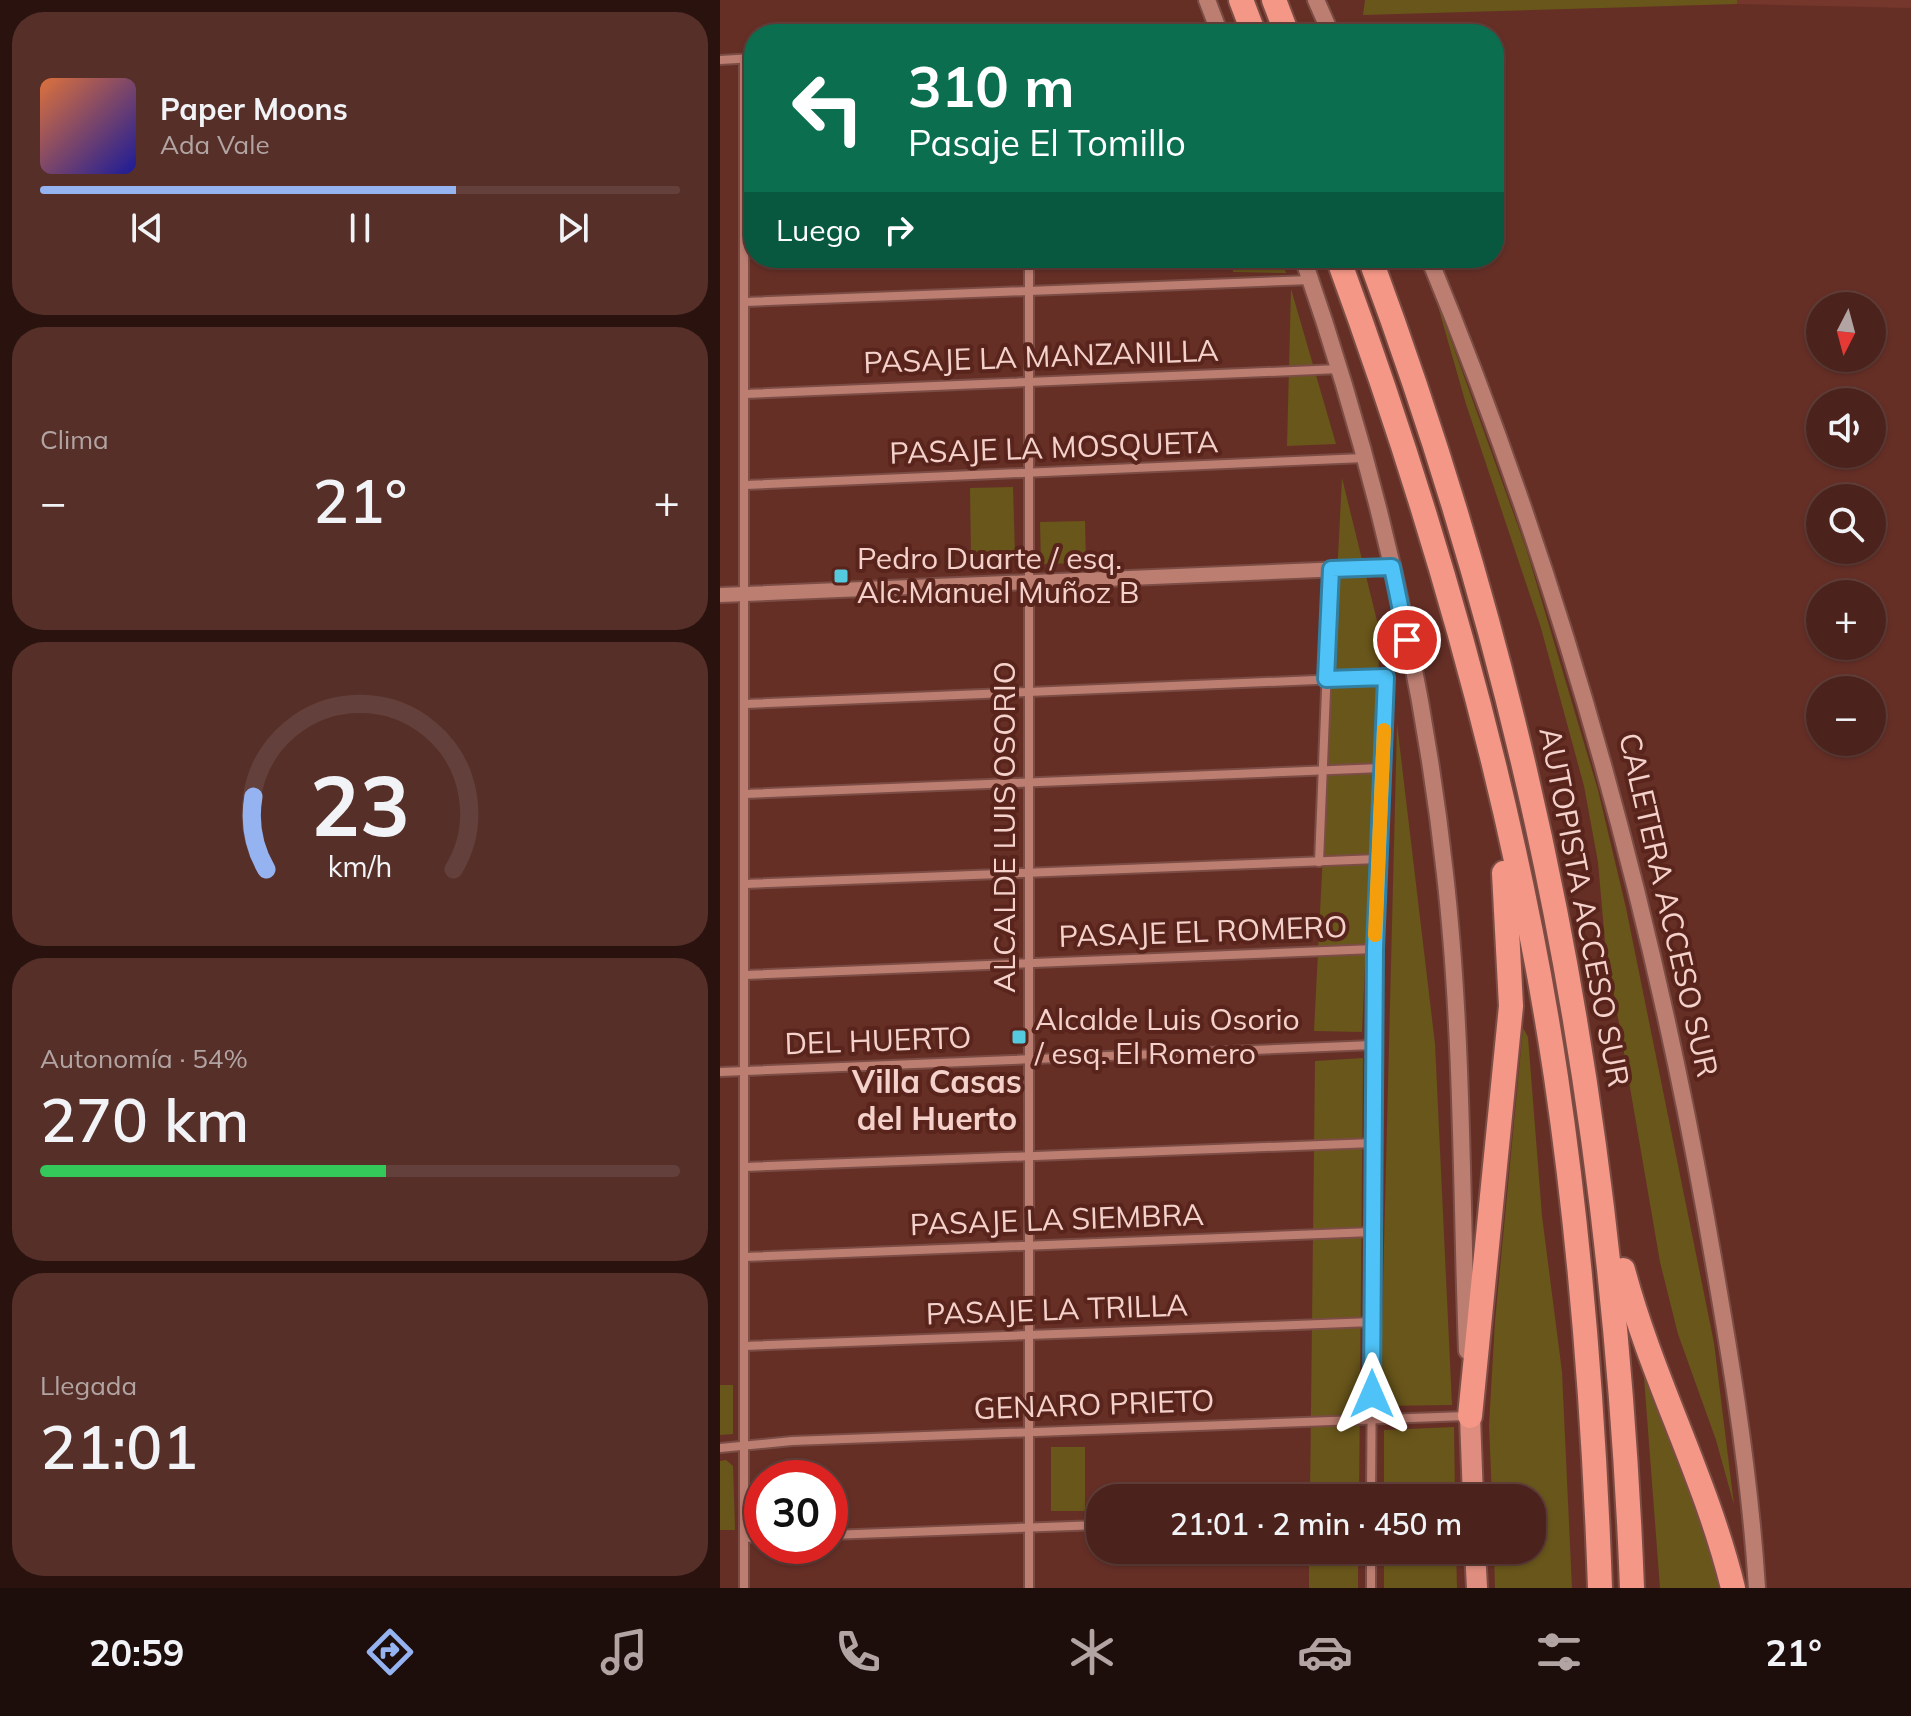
<!DOCTYPE html>
<html lang="es">
<meta charset="utf-8">
<style>
:root{--surface:#4c231c;--page:#562f29;--text:#f1f3f6;--muted:#b2a4a3;--line:#63403b;--accent:#95b2f1}
body{margin:0;font-family:Mulish,sans-serif;background:var(--page);color:var(--text);height:100vh;display:flex;flex-direction:column;font-size:30px;white-space:nowrap}
*{box-sizing:border-box;margin:0}
p{font-size:26px;color:var(--muted)}
.icon{flex:none;width:44px;height:44px;fill:none;stroke:currentColor;stroke-width:2;stroke-linecap:round;stroke-linejoin:round}
.map{position:relative;flex:1;overflow:hidden}
.sheet{display:flex;flex-direction:column;gap:12px;padding:12px;background:#2a130f;width:720px}
.sheet>*{flex:none}
.banner{position:absolute;left:24px;top:24px;width:760px;height:244px;border-radius:32px;box-shadow:0 2px 6px #0004,0 0 0 2px var(--line);background:#0b6e4f;color:#fff;overflow:hidden}
.needle{width:52px;rotate:186deg}
.tools{position:absolute;left:1086px;top:292px;display:grid;gap:16px}
.tools a{display:grid;place-items:center;width:80px;height:80px;border-radius:50%;background:var(--surface);box-shadow:0 2px 6px #0004,0 0 0 2px var(--line);font-size:40px}
.speed{position:absolute;left:24px;top:1460px;display:flex;gap:16px;font-size:40px;font-weight:700;text-align:center}
.speed>*{display:grid;place-content:center;width:104px;height:104px;border-radius:50%;background:var(--surface);box-shadow:0 2px 6px #0004,0 0 0 2px var(--line);line-height:1}
.speed .limit{border:12px solid #d22;background:#fff;color:#111}
.pin{position:absolute;display:grid;place-items:center;width:68px;height:68px;color:#fff;margin:-34px;border:4px solid #fff;border-radius:50%;box-shadow:0 2px 8px #0007}
.me{position:absolute;width:88px;margin:-44px;rotate:0deg;stroke-linejoin:round;filter:drop-shadow(0 0 6px #0008)}
.turn{display:flex;align-items:center;gap:28px;height:168px;padding:0 32px;font-size:36px}
.turn .icon{width:104px;height:104px;stroke-width:2.5}
.turn b{display:block;font-size:56px;line-height:68px}
.then{display:flex;align-items:center;height:76px;padding:0 32px;background:#0003;gap:16px;font-size:30px}
.big{font-size:60px;font-weight:600;line-height:1.1}
.sheet .tile{flex:1;display:flex;flex-direction:column;justify-content:center;gap:12px;min-width:0;padding:0 28px;border-radius:32px;background:var(--page)}
.sheet .dial{align-items:center;gap:0}
.dial svg{height:208px;overflow:visible;fill:none;stroke:var(--line);stroke-width:7;stroke-linecap:round;text-anchor:middle}
.dial text{fill:var(--text);stroke:none}
.song{display:flex;align-items:center;gap:24px}
.cover{width:96px;height:96px;border-radius:12px;background:linear-gradient(135deg,hsl(20 70% 55%),hsl(240 70% 35%))}
.played{height:8px;border-radius:4px;background:linear-gradient(90deg,var(--accent) 65%,var(--line) 65%)}
.keys{display:flex;justify-content:space-around;direction:ltr}
.heat{display:flex;justify-content:space-between;align-items:center;font-size:44px;direction:ltr}
.charge{height:12px;border-radius:6px;background:linear-gradient(90deg,#34c759 54%,var(--line) 0)}
.trip{position:absolute;left:366px;top:1484px;width:460px;height:80px;border-radius:32px;background:var(--surface);box-shadow:0 2px 6px #0004,0 0 0 2px var(--line);font-weight:600;line-height:80px;text-align:center}
.menu{display:flex;height:128px;justify-content:space-around;align-items:center;background:#1e0e0b;color:var(--muted)}
.menu .icon{width:56px;height:56px}
.menu .active{color:var(--accent)}
.menu b{font-size:36px;color:var(--text)}
main{display:flex;flex:1;min-height:0}
.map>svg:first-child{display:block}
.built{fill:#75362c}
.green{fill:#69561b}
.lines{fill:none;stroke-linecap:round;stroke-linejoin:round}
.minor-casing{stroke:#7b4d45;stroke-width:12}
.tertiary-casing{stroke:#7b4d45;stroke-width:18}
.secondary-casing{stroke:#7b4d45;stroke-width:20}
.primary-casing{stroke:#7b4d45;stroke-width:24}
.motorway-casing{stroke:#7b4d45;stroke-width:28}
.minor{stroke:#bd7e72;stroke-width:8}
.tertiary{stroke:#bd7e72;stroke-width:14}
.secondary{stroke:#bd7e72;stroke-width:16}
.primary{stroke:#de8d7e;stroke-width:20}
.motorway{stroke:#f49786;stroke-width:24}
.route-casing{stroke:#337fa1;stroke-width:20}
.route{stroke:#4fc3f7;stroke-width:14}
.slow{stroke:#f59e0b;stroke-width:14}
.poi-dot{fill:#55cadf;stroke:#59241b;stroke-width:3}
.labels{text-anchor:middle;stroke-width:8;stroke-linejoin:round;paint-order:stroke}
.street-label{font-size:30px;fill:#f4d2cb;stroke:#59241b}
.poi-label{font-size:30px;fill:#f4d2cb;stroke:#59241b;text-anchor:start}
.neighbourhood-label{font-size:32px;font-weight:bold;fill:#f4d2cb;stroke:#59241b}
</style>
<main>
<section class="sheet">
<div class="tile">
<div class="song"><i class="cover"></i><div><b>Paper Moons</b><p>Ada Vale</p></div></div>
<div class="played"></div>
<div class="keys"><svg class="icon" aria-label="previous" viewBox="0 0 24 24"><path d="M18 5L8 12l10 7zM5 5v14"/></svg><svg class="icon" aria-label="pause" viewBox="0 0 24 24"><path d="M8 5v14M16 5v14"/></svg><svg class="icon" aria-label="next" viewBox="0 0 24 24"><path d="M6 5l10 7-10 7zM19 5v14"/></svg></div>
</div>
<div class="tile"><p>Clima</p>
<div class="heat"><a>−</a><b class="big">21°</b><a>+</a></div>
</div>
<div class="tile dial"><svg viewBox="0 0 100 80">
<path d="M14 69A42 42 0 1 1 86 69"/>
<path d="M14 69A42 42 0 0 1 9 41" stroke="#95b2f1"/>
<text x="50" y="56" font-size="32" font-weight="700">23</text>
<text x="50" y="72" font-size="11">km/h</text>
</svg></div>
<div class="tile"><p>Autonomía · 54%</p><b class="big">270 km</b><div class="charge"></div></div>
<div class="tile"><p>Llegada</p><b class="big">21:01</b></div>
</section>
<div class="map">
<svg width="1191" height="1588" viewBox="0 0 1191 1588">
<rect width="100%" height="100%" fill="#652f26"/>
<polygon class="built" points="1017,0 1191,0 1191,8 1017,4"/>
<g class="green">
<polygon points="645,0 1017,0 1017,4 643,15"/>
<polygon points="513,258 560,258 566,273 513,272"/>
<polygon points="571,289 616,444 567,446"/>
<polygon points="715,296 806,548 878,790 906,908 994,1343 1014,1505 996,1440 958,1334 940,1262 885,942 878,862 864,786 821,628 746,404"/>
<polygon points="622,478 660,633 642,1032 594,1031"/>
<polygon points="293,487 295,555 251,556 250,488"/>
<polygon points="365,521 366,563 321,564 320,522"/>
<polygon points="677,724 715,1044 732,1405 660,1406"/>
<polygon points="803,1028 808,1037 822,1216 842,1372 852,1588 775,1588 774,1550 812,1550 812,1498 772,1498 769,1425 775,1321"/>
<polygon points="643,1058 639,1498 590,1498 595,1061"/>
<polygon points="923,1364 980,1504 1005,1588 940,1588"/>
<polygon points="0,1385 13,1385 13,1434 0,1435"/>
<polygon points="734,1427 735,1498 664,1498 664,1430"/>
<rect x="331" y="1447" width="34" height="64"/>
<polygon points="6,1460 13,1466 15,1530 0,1530 0,1461"/>
<rect x="589" y="1550" width="49" height="38"/>
<polygon points="664,1550 736,1550 737,1588 664,1588"/>
</g>
<g class="lines">
<g class="minor-casing">
<g id="minor">
<polyline points="0,60 34,58"/>
<polyline points="25,302 590,280"/>
<polyline points="25,394 619,369"/>
<polyline points="25,485 644,458"/>
<polyline points="25,704 666,677 655,949 651,1498"/>
<polyline points="25,794 662,768"/>
<polyline points="599,862 611,569"/>
<polyline points="25,884 658,859"/>
<polyline points="25,975 655,949"/>
<polyline points="0,1072 653,1045"/>
<polyline points="25,1167 653,1143"/>
<polyline points="24,1257 652,1232"/>
<polyline points="24,1346 652,1322"/>
<polyline points="0,1448 72,1441 746,1416"/>
<polyline points="110,1535 380,1525"/>
<polyline points="24,1538 42,1537"/>
<polyline points="24,1588 24,59"/>
<polyline points="309,1588 309,258"/>
<polyline points="651,1588 651,1550"/>
</g>
</g>
<g class="tertiary-casing">
<polyline id="tertiary" points="0,595 672,567"/>
</g>
<g class="secondary-casing">
<g id="secondary">
<polyline points="487,0 500,34"/>
<polyline points="596,0 611,34"/>
<path d="M583,258C652,457 702,665 725,874C743,1032 741,1192 747,1351"/>
<path d="M709,258C836,566 926,884 985,1212C1007,1337 1029,1461 1037,1588"/>
</g>
</g>
<g class="primary-casing">
<g id="primary">
<polyline points="750,1416 753,1498"/>
<polyline points="755,1550 757,1588"/>
</g>
</g>
<g class="motorway-casing">
<g id="motorway">
<polyline points="521,0 534,34"/>
<polyline points="554,0 567,34"/>
<path d="M618,258C715,523 794,797 836,1077C861,1246 874,1417 880,1588"/>
<path d="M650,258C813,697 894,1120 912,1588"/>
<path d="M903,1270C932,1379 986,1478 1013,1588"/>
<polyline points="750,1416 791,1006 784,873"/>
</g>
</g>
<use href="#minor" class="minor"/>
<use href="#tertiary" class="tertiary"/>
<use href="#secondary" class="secondary"/>
<use href="#primary" class="primary"/>
<use href="#motorway" class="motorway"/>
</g>
<g class="lines">
<g class="route-casing">
<polyline id="route" points="652,1394 655,949 666,677 606,679 611,569 672,567 687,640"/>
</g>
<use href="#route" class="route"/>
<polyline class="slow" points="655,935 664,730"/>
</g>
<g class="poi-dot">
<rect x="113" y="568" width="16" height="16" rx="4"/>
<rect x="291" y="1029" width="16" height="16" rx="4"/>
</g>
<g class="labels">
<g class="street-label">
<text transform="translate(321 357) rotate(-2)" y="10">PASAJE LA MANZANILLA</text>
<text transform="translate(334 448) rotate(-2)" y="10">PASAJE LA MOSQUETA</text>
<text transform="translate(285 827) rotate(-90)" y="10">ALCALDE LUIS OSORIO</text>
<text transform="translate(948 905) rotate(77)" y="10">CALETERA ACCESO SUR</text>
<text transform="translate(864 907) rotate(79)" y="10">AUTOPISTA ACCESO SUR</text>
<text transform="translate(483 932) rotate(-2)" y="10">PASAJE EL ROMERO</text>
<text transform="translate(158 1041) rotate(-2)" y="10">DEL HUERTO</text>
<text transform="translate(337 1220) rotate(-2)" y="10">PASAJE LA SIEMBRA</text>
<text transform="translate(337 1310) rotate(-2)" y="10">PASAJE LA TRILLA</text>
<text transform="translate(374 1405) rotate(-2)" y="10">GENARO PRIETO</text>
</g>
<g class="poi-label">
<text x="137" y="569">Pedro Duarte / esq.<tspan x="137" dy="34">Alc.Manuel Muñoz B</tspan></text>
<text x="315" y="1030">Alcalde Luis Osorio<tspan x="315" dy="34">/ esq. El Romero</tspan></text>
</g>
<g class="neighbourhood-label">
<text x="217" y="1093">Villa Casas<tspan x="217" dy="37">del Huerto</tspan></text>
</g>
</g>
</svg>
<div class="tools">
<a><svg class="needle" viewBox="-14 -14 28 28"><path d="M0-13l5 13h-10z" fill="#e53935"/><path d="M0 13l5-13h-10z" fill="#b2a4a3"/></svg></a>
<a><svg class="icon" aria-label="sound" viewBox="0 0 24 24"><path d="M4 9h4l5-4v14l-5-4H4zM17 9q2 3 0 6"/></svg></a>
<a><svg class="icon" aria-label="search" viewBox="0 0 24 24"><circle cx="10" cy="10" r="6"/><path d="M15 15l6 6"/></svg></a>
<a>+</a>
<a>−</a>
</div>
<div class="speed"><div class="limit">30</div></div>
<div class="pin" style="left:687px;top:640px;background:#d93025"><svg class="icon" aria-label="arrive" viewBox="0 0 24 24"><path d="M6 21V4h12l-3 4 3 4H6"/></svg></div>
<svg class="me" style="left:652px;top:1394px" viewBox="-20 -20 40 40"><path d="M0-17L14 15 0 8-14 15z" fill="#4fc3f7" stroke="#fff" stroke-width="4"/></svg>
<div class="trip">21:01 · 2 min · 450 m</div>
<div class="banner">
<div class="turn"><svg class="icon" aria-label="left" viewBox="0 0 24 24"><path d="M17 20v-9H6M10 6l-5 5 5 5"/></svg><div><b>310 m</b>Pasaje El Tomillo</div></div>
<div class="then">Luego<svg class="icon" aria-label="right" viewBox="0 0 24 24"><path d="M7 20v-9h11M14 6l5 5-5 5"/></svg></div>
</div>
</div>
</main>
<nav class="menu">
<b>20:59</b>
<svg class="icon active" aria-label="directions" viewBox="0 0 24 24"><path d="M12 3l9 9-9 9-9-9zM9 14v-3h6M13 9l2 2-2 2"/></svg>
<svg class="icon" aria-label="music" viewBox="0 0 24 24"><path d="M9 18V5l10-2v13"/><circle cx="6" cy="18" r="3"/><circle cx="16" cy="16" r="3"/></svg>
<svg class="icon" aria-label="phone" viewBox="0 0 24 24"><path d="M5 4h4l2 5-3 2q2 4 5 5l2-3 5 2v4C11 20 4 13 5 4z"/></svg>
<svg class="icon" aria-label="climate" viewBox="0 0 24 24"><path d="M12 3v18M4 7l16 10M4 17L20 7"/></svg>
<svg class="icon" aria-label="car" viewBox="0 0 24 24"><path d="M5 17H2v-5l4-1 3-4h7l3 4 3 1v5h-3M9 17h6M6 11h13"/><circle cx="7" cy="17" r="2"/><circle cx="17" cy="17" r="2"/></svg>
<svg class="icon" aria-label="filters" viewBox="0 0 24 24"><path d="M4 7h16M4 17h16"/><circle cx="9" cy="7" r="2"/><circle cx="15" cy="17" r="2"/></svg>
<b>21°</b>
</nav>
